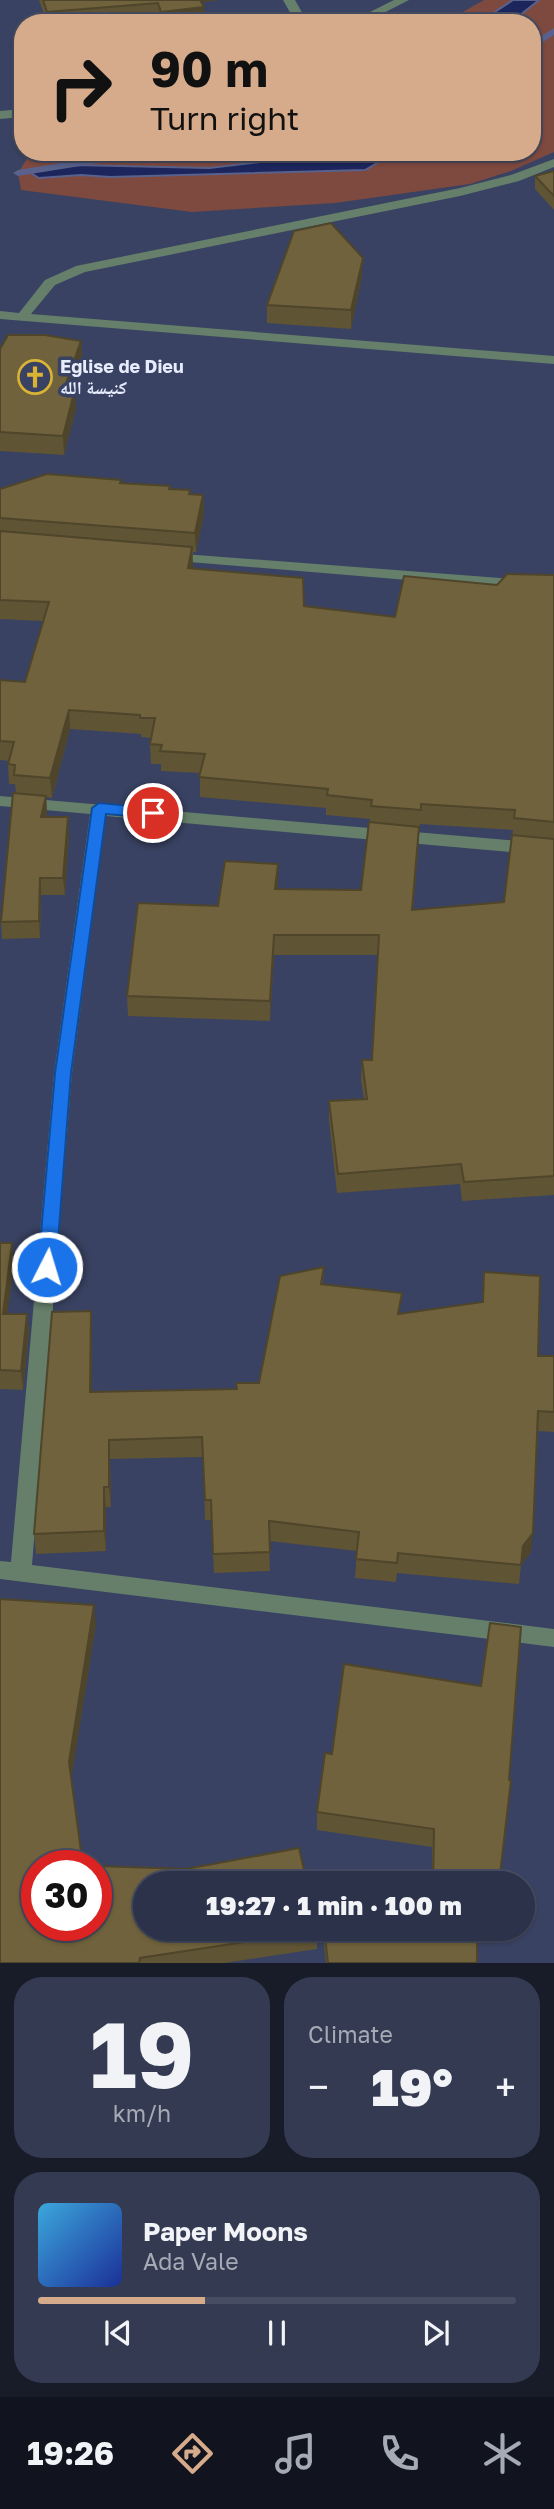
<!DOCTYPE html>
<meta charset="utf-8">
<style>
:root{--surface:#2b324a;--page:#333a51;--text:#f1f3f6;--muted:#a6aab5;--line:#474d62;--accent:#d6ab8b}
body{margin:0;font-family:"Golos Text","Noto Naskh Arabic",sans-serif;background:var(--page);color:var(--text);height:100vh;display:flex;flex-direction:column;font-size:26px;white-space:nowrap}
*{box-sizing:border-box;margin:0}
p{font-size:23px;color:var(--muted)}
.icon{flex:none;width:38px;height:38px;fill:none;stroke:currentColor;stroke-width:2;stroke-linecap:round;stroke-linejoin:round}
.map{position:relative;height:1963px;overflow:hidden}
.sheet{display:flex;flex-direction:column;gap:14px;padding:14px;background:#181c29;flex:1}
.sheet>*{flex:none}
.hud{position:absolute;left:14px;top:14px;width:527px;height:147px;border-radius:28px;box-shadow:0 2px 5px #0004,0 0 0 2px var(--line);background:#d6ab8b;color:#111;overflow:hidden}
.speed{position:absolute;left:21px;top:1850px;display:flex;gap:14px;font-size:35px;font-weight:700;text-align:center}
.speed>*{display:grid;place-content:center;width:91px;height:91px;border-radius:50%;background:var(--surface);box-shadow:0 2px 5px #0004,0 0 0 2px var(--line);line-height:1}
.speed .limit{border:10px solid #d22;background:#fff;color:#111}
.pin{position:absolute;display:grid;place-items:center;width:60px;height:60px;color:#fff;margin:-30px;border:4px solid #fff;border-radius:50%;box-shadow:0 2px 7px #0007}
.me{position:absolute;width:77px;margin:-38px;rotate:5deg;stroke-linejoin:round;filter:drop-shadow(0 0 5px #0008)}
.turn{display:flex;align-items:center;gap:24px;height:147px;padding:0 21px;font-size:32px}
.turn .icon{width:91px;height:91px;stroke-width:2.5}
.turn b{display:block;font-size:49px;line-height:60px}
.big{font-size:52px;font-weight:800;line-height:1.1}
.sheet .widget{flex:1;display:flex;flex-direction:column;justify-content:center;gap:10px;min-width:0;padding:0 24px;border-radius:28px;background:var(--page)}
.sheet .dial{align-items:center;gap:0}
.dial b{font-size:91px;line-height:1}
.song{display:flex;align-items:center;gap:21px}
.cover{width:84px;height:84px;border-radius:10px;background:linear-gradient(135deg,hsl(200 70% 55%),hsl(230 70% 35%))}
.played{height:7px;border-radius:4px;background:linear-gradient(90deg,var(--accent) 35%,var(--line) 35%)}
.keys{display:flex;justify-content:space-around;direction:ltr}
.heat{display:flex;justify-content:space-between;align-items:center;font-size:38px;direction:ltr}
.sheet .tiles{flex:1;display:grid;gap:14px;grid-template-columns:1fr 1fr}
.widget:last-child{grid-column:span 2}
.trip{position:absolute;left:133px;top:1871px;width:402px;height:70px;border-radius:35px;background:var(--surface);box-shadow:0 2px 5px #0004,0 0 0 2px var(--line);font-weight:800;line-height:70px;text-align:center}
.tab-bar{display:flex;height:112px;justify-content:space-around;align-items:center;background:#11141e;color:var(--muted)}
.tab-bar .icon{width:49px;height:49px}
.tab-bar .selected{color:var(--accent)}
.tab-bar b{font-size:32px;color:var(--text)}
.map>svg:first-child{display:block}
.green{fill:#7e493f}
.water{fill:#1c265c;stroke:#59618c;stroke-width:2}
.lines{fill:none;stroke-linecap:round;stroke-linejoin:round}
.stream{fill:#59618c;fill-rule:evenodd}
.minor{fill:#657f6a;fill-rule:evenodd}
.wall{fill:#5f5434;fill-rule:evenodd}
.shaded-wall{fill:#4e452a}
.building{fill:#6f623c;stroke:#4e452a;stroke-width:2}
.route{fill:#1a73e8;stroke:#114b97;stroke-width:2}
.labels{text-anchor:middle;stroke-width:7;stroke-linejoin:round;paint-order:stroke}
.far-poi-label{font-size:18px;font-weight:bold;fill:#e7ecfd;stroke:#394262;text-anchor:start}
</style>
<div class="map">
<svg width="554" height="1963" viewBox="0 0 554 1963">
<rect width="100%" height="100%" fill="#394262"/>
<polygon class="green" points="484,0 554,0 554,152 511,171 470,184 335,203 192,212 21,190 18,173 31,152 532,152 532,23 443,23"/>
<g class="water">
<polygon points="513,0 539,0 510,23 478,23"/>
<polygon points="321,152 396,152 365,170 110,177 81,175 39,178 26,170 75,165 209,168 293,158"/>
</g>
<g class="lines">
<g class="stream">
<polygon points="554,28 554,35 532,49 532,42"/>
<polygon points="129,152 154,152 149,155 18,176 13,173 18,170"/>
</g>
<g class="minor">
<polygon points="283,0 295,0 308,23 296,23"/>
<polygon points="394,0 409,0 364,23 348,23"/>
<polygon points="23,109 23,117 0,119 0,111"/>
<polygon points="554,159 554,167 519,181 460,196 85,272 55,285 31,314 554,356 554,364 0,319 0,311 19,313 45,280 76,266 460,188 511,175"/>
<polygon points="170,553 554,582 554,592 165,560 163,557 165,554"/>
<polygon points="0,796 554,844 554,856 106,816 72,1073 32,1565 554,1629 554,1647 0,1579 0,1561 11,1562 54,1073 90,814 0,806"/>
</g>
</g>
<g class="wall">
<polygon points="39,0 219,0 201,2 204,20 178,23 161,23 159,16 75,23 47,23"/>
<polygon points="554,171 554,210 535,189 535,176"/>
<polygon points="362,276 351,329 267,323 267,305"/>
<polygon points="81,341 82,359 72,389 76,408 64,455 0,451 0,349"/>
<path d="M121,480V484L170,486V489L190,490V494L203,495L204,514L196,552H193L192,569L304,606L395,617L497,585L554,575V1195L462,1201L460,1184L337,1193L329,1120V1101L364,1099L361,1080L362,1060H372L378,955H274L270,1021L128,1016L127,996L218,906L278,884L277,889L361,890L370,819L326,815V808L200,797V773L161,771V764H151L150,744L151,738L141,737V734L70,729L52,798L46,797L47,813V817L69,834L65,895H41L40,938L2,939L1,922L16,793L15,784H9L8,764L9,761L0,760V680L25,682L43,621L0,619V489ZM420,824L513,830L504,902L413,910Z"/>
<polygon points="0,1243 12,1243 14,1263 7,1314 27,1314 29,1333 23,1390 0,1389"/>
<polygon points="324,1267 323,1284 401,1313 482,1302 484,1272 538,1356 554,1356 554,1432 538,1431 531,1552 521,1565 519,1584 397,1573 396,1582 355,1578 357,1551 269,1541 270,1571 214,1573 211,1520 205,1520 203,1457 110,1459 111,1507 106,1507 106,1551 36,1554 34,1534 92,1331 92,1392 237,1389 259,1383"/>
<polygon points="96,1624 71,1778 83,1866 317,1931 317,1949 224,1963 0,1963"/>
<polygon points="344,1664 499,1883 432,1883 432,1847 317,1830 317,1812 332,1754"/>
<polygon points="322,1928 494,1928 494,1932 477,1931 477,1963 326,1963"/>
</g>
<g class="shaded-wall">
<polygon points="195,0 219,0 195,3"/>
<polygon points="204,7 204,20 178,23 162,23 161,12"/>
<polygon points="363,258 362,276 351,329 351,310"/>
<polygon points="81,341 82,359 65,407 64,389"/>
<polygon points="75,389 76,408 64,455 63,436"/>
<polygon points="203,495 204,514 196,552 195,533"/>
<polygon points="192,547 193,566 188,588 188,568"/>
<polygon points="69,710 70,729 52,798 50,778"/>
<polygon points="46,796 47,813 43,834 41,817"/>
<polygon points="68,817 69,834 65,895 63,878"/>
<polygon points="419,827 418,847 411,930 412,910"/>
<polygon points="278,864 278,884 275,909 275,889"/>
<polygon points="40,878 41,895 40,938 39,921"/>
<polygon points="274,935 274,955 270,1021 270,1001"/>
<polygon points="12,1243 14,1263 5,1333 3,1314"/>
<polygon points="91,1311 92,1331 92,1412 90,1392"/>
<polygon points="27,1314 29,1333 23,1390 21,1371"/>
<polygon points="109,1440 110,1459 111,1507 109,1487"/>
<polygon points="104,1487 106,1507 106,1551 104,1531"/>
<polygon points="533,1533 531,1552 521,1565 523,1546"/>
<polygon points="94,1605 96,1624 71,1781 69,1762"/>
</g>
<g class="building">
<polygon points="43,0 200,0 204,7 161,12 158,3 47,12"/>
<polygon points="554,171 554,196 535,176"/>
<polygon points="331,223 363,258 351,310 267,305 294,231"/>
<polygon points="8,335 45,335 81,341 64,389 75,389 63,436 0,432 0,349"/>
<polygon points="47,474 121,480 120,483 170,486 169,489 190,490 189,494 203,495 195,533 0,518 0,489"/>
<polygon points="0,531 192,547 188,568 303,578 304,606 395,617 404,576 497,585 507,574 554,575 554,822 514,818 515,810 421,804 421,810 371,806 372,800 327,795 328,789 199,777 205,754 160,751 162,745 150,744 155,718 140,718 140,715 69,710 50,778 14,775 15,765 8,764 14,742 0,741 0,680 25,682 49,602 0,600"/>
<polygon points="13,793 46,796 41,817 68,817 63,878 40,878 39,921 1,922"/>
<polygon points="369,822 419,827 412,910 504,902 512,835 554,839 554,1176 464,1182 461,1164 338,1174 329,1101 367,1099 362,1060 372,1060 379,935 274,935 270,1001 127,996 138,903 218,906 225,861 278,864 275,889 361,890"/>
<polygon points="0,1243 12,1243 3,1314 27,1314 21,1371 0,1370"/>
<polygon points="324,1267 321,1284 402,1293 398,1314 483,1302 484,1272 540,1276 538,1356 554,1356 554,1412 538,1411 533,1533 523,1546 521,1565 398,1553 397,1563 356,1559 359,1532 269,1521 270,1552 213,1554 211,1500 205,1500 202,1437 109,1440 109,1487 104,1487 104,1531 34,1534 52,1312 91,1311 90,1392 237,1389 236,1383 259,1383 280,1276"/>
<polygon points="0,1599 94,1605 69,1762 83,1866 37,1866 37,1925 96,1925 96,1866 186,1869 299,1848 307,1883 145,1883 145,1928 316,1928 317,1931 140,1958 139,1963 0,1963"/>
<polygon points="490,1623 521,1627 509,1780 511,1780 499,1883 433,1883 434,1829 317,1812 325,1753 332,1754 344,1664 481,1686"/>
<polygon points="324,1928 477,1928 477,1963 328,1963"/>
</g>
<polygon class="route" points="99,803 153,808 160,813 153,818 106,814 71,1073 56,1267 53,1272 41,1272 38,1267 55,1073 92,808"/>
<defs>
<g id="church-ring" transform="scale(1.75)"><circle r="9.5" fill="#394262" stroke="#d9b334" stroke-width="1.5"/><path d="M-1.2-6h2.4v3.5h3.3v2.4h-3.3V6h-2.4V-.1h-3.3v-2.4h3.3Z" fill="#d9b334"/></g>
</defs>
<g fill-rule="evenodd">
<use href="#church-ring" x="35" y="377"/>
</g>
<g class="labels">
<g class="far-poi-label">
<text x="60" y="373">Eglise de Dieu<tspan x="60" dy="21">كنيسة الله</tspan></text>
</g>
</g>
</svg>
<div class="speed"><div class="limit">30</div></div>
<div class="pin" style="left:153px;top:813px;background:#d93025"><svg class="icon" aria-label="arrive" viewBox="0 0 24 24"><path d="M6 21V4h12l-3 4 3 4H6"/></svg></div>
<svg class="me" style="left:47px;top:1267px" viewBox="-20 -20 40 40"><circle r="17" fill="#1a73e8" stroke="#fff" stroke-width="3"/><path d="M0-11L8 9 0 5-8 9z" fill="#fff"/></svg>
<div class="trip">19:27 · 1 min · 100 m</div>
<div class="hud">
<div class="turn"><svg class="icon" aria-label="right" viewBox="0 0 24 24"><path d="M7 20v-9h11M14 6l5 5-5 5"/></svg><div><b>90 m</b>Turn right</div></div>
</div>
</div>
<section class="sheet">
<div class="tiles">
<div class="widget dial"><b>19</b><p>km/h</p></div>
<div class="widget"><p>Climate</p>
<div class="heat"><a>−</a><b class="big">19°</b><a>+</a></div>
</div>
<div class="widget">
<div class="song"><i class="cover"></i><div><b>Paper Moons</b><p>Ada Vale</p></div></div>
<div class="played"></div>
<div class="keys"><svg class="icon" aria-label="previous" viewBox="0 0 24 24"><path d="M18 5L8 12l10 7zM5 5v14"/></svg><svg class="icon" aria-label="pause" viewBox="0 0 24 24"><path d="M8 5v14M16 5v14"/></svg><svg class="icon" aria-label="next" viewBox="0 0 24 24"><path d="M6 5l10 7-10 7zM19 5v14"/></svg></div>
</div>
</div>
</section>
<nav class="tab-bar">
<b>19:26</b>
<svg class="icon selected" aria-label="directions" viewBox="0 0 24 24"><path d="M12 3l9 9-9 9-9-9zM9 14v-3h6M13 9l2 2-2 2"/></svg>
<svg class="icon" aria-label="music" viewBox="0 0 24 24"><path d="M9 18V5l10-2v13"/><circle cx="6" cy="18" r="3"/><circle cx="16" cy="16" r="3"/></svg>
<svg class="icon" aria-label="phone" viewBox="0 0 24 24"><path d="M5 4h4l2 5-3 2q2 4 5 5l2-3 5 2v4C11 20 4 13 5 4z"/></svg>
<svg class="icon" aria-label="climate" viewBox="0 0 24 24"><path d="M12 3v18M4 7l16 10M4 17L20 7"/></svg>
</nav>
